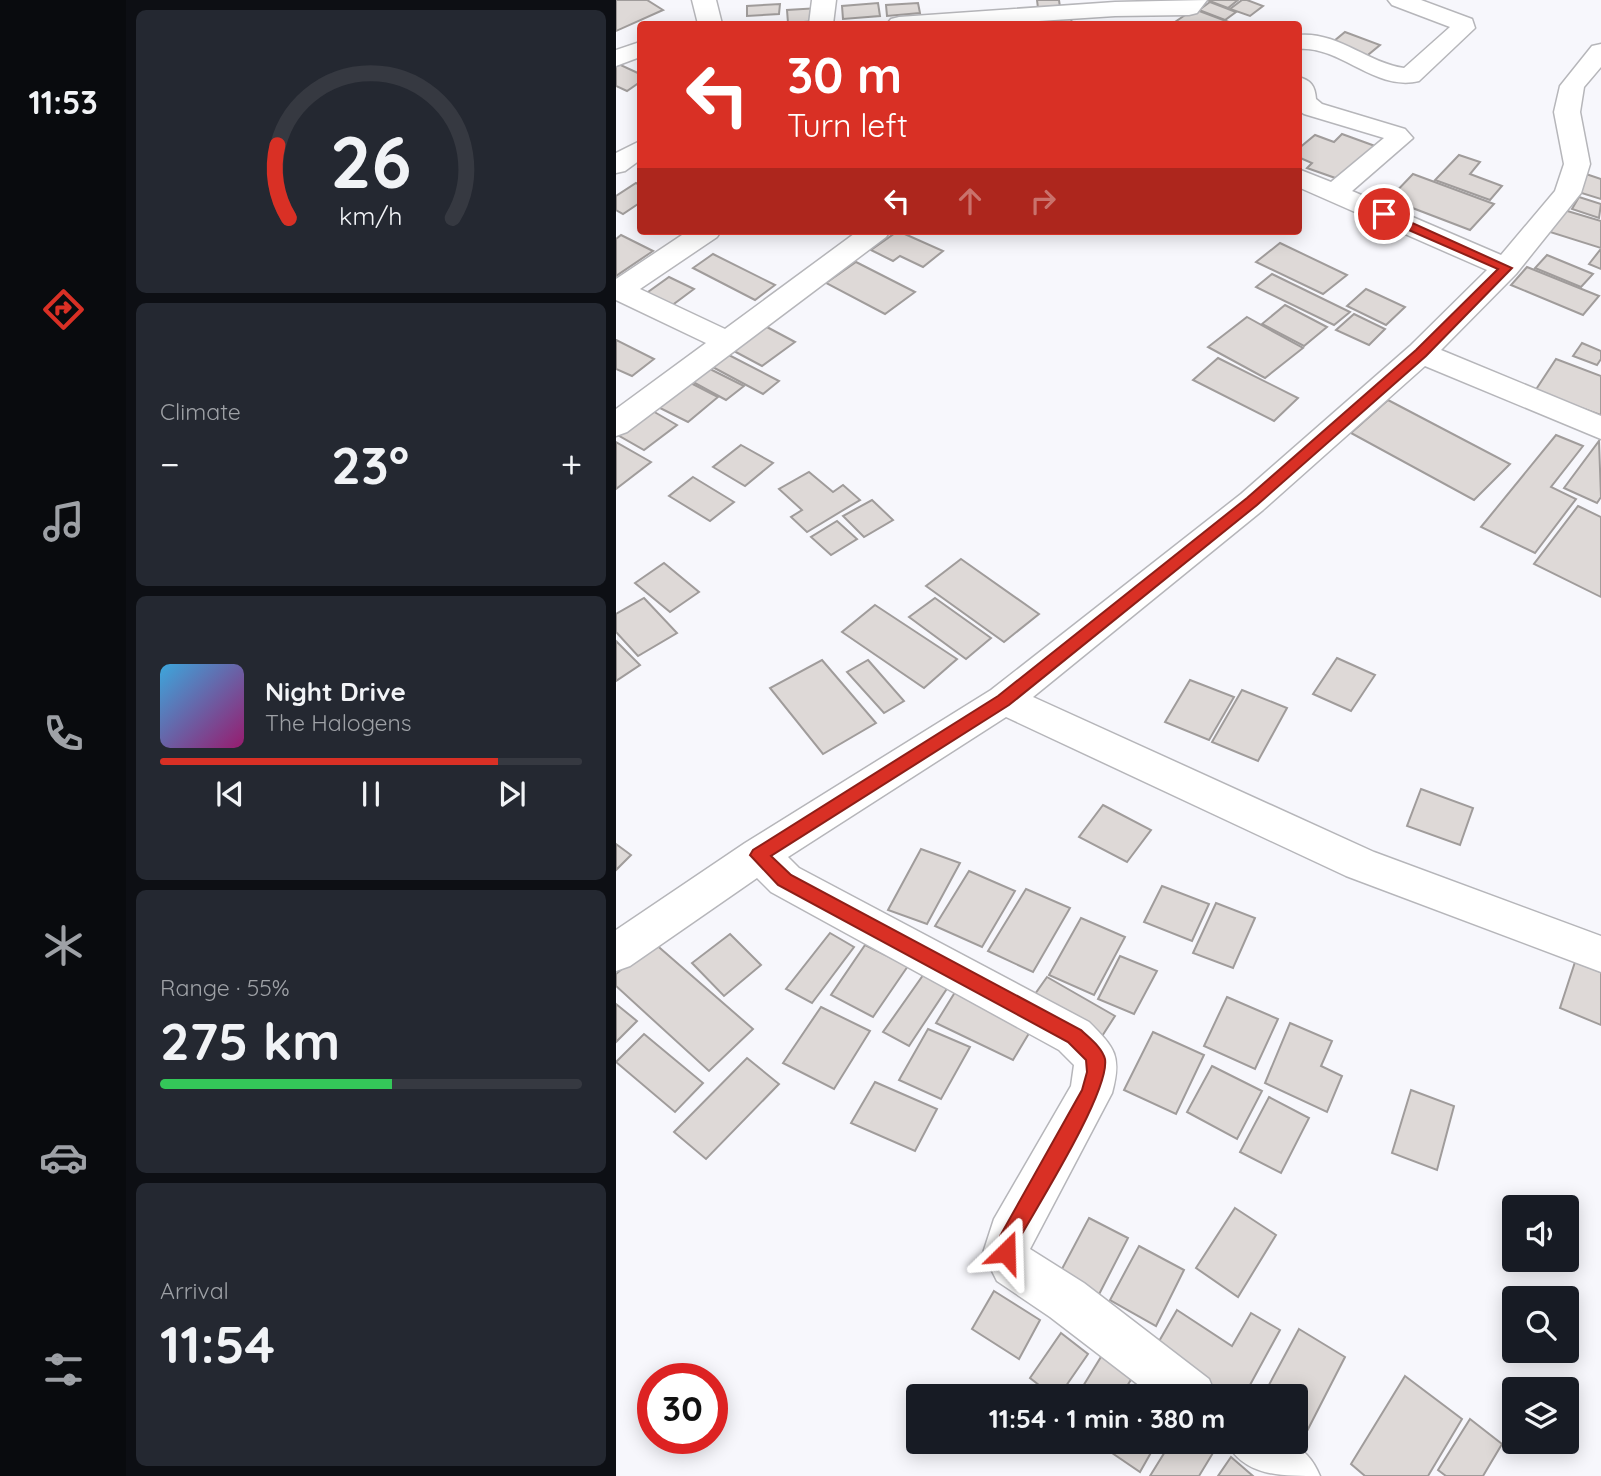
<!DOCTYPE html>
<meta charset="utf-8">
<style>
:root{--surface:#171b24;--page:#242831;--text:#f1f3f6;--muted:#9ea1a6;--line:#363941;--accent:#d93025}
body{margin:0;font-family:Quicksand,sans-serif;background:var(--page);color:var(--text);height:100vh;display:flex;flex-direction:column;font-size:26px;white-space:nowrap}
*{box-sizing:border-box;margin:0}
p{font-size:23px;color:var(--muted)}
.icon{flex:none;width:38px;height:38px;fill:none;stroke:currentColor;stroke-width:2;stroke-linecap:round;stroke-linejoin:round}
.map{position:relative;flex:1;overflow:hidden}
.details{display:flex;flex-direction:column;gap:10px;padding:10px;background:#0d0f14;width:490px}
.details>*{flex:none}
.guide{position:absolute;left:21px;top:21px;width:665px;height:214px;border-radius:7px;box-shadow:0 4px 18px #0003;background:#d93025;color:#fff;overflow:hidden}
.fabs{position:absolute;left:886px;top:1195px;display:grid;gap:14px}
.fabs a{display:grid;place-items:center;width:77px;height:77px;border-radius:7px;background:var(--surface);box-shadow:0 4px 18px #0003;font-size:35px}
.speed{position:absolute;left:21px;top:1363px;display:flex;gap:14px;font-size:35px;font-weight:700;text-align:center}
.speed>*{display:grid;place-content:center;width:91px;height:91px;border-radius:50%;background:var(--surface);box-shadow:0 4px 18px #0003;line-height:1}
.speed .limit{border:10px solid #d22;background:#fff;color:#111}
.pin{position:absolute;display:grid;place-items:center;width:60px;height:60px;color:#fff;margin:-30px;border:4px solid #fff;border-radius:50%;box-shadow:0 2px 7px #0007}
.me{position:absolute;width:77px;margin:-38px;rotate:22deg;stroke-linejoin:round;filter:drop-shadow(0 0 5px #0008)}
.turn{display:flex;align-items:center;gap:24px;height:147px;padding:0 35px;font-size:32px}
.turn .icon{width:91px;height:91px;stroke-width:2.5}
.turn b{display:block;font-size:49px;line-height:60px}
.lanes{display:flex;align-items:center;height:66px;padding:0 35px;background:#0003;justify-content:center;gap:35px;direction:ltr}
.lanes .off{opacity:.35}
.big{font-size:52px;font-weight:800;line-height:1.1}
.details .card{flex:1;display:flex;flex-direction:column;justify-content:center;gap:10px;min-width:0;padding:0 24px;border-radius:10px;background:var(--page)}
.details .dial{align-items:center;gap:0}
.dial svg{height:182px;overflow:visible;fill:none;stroke:var(--line);stroke-width:7;stroke-linecap:round;text-anchor:middle}
.dial text{fill:var(--text);stroke:none}
.song{display:flex;align-items:center;gap:21px}
.cover{width:84px;height:84px;border-radius:10px;background:linear-gradient(135deg,hsl(200 70% 55%),hsl(320 70% 35%))}
.played{height:7px;border-radius:4px;background:linear-gradient(90deg,var(--accent) 80%,var(--line) 80%)}
.keys{display:flex;justify-content:space-around;direction:ltr}
.heat{display:flex;justify-content:space-between;align-items:center;font-size:38px;direction:ltr}
.charge{height:10px;border-radius:5px;background:linear-gradient(90deg,#34c759 55%,var(--line) 0)}
.trip{position:absolute;left:290px;top:1384px;width:402px;height:70px;border-radius:7px;background:var(--surface);box-shadow:0 4px 18px #0003;font-weight:800;line-height:70px;text-align:center}
main{display:flex;flex:1;min-height:0}
.tab-bar{display:flex;flex-direction:column;width:126px;justify-content:space-around;align-items:center;background:#090b0e;color:var(--muted)}
.tab-bar .icon{width:49px;height:49px}
.tab-bar .on{color:var(--accent)}
.tab-bar b{font-size:32px;color:var(--text)}
.map>svg:first-child{display:block}
.building{fill:#ded9d7;stroke:#a09c9b;stroke-width:2}
.lines{fill:none;stroke-linecap:round;stroke-linejoin:round}
.minor-casing{stroke:#b6b6ba;stroke-width:3}
.minor{fill:#fff;fill-rule:evenodd}
.route{fill:#d93025;stroke:#8d1f18;stroke-width:2}
</style>
<main>
<nav class="tab-bar">
<b>11:53</b>
<svg class="icon on" aria-label="directions" viewBox="0 0 24 24"><path d="M12 3l9 9-9 9-9-9zM9 14v-3h6M13 9l2 2-2 2"/></svg>
<svg class="icon" aria-label="music" viewBox="0 0 24 24"><path d="M9 18V5l10-2v13"/><circle cx="6" cy="18" r="3"/><circle cx="16" cy="16" r="3"/></svg>
<svg class="icon" aria-label="phone" viewBox="0 0 24 24"><path d="M5 4h4l2 5-3 2q2 4 5 5l2-3 5 2v4C11 20 4 13 5 4z"/></svg>
<svg class="icon" aria-label="climate" viewBox="0 0 24 24"><path d="M12 3v18M4 7l16 10M4 17L20 7"/></svg>
<svg class="icon" aria-label="car" viewBox="0 0 24 24"><path d="M5 17H2v-5l4-1 3-4h7l3 4 3 1v5h-3M9 17h6M6 11h13"/><circle cx="7" cy="17" r="2"/><circle cx="17" cy="17" r="2"/></svg>
<svg class="icon" aria-label="filters" viewBox="0 0 24 24"><path d="M4 7h16M4 17h16"/><circle cx="9" cy="7" r="2"/><circle cx="15" cy="17" r="2"/></svg>
</nav>
<section class="details">
<div class="card dial"><svg viewBox="0 0 100 80">
<path d="M14 69A42 42 0 1 1 86 69"/>
<path d="M14 69A42 42 0 0 1 9 37" stroke="#d93025"/>
<text x="50" y="56" font-size="32" font-weight="700">26</text>
<text x="50" y="72" font-size="11">km/h</text>
</svg></div>
<div class="card"><p>Climate</p>
<div class="heat"><a>−</a><b class="big">23°</b><a>+</a></div>
</div>
<div class="card">
<div class="song"><i class="cover"></i><div><b>Night Drive</b><p>The Halogens</p></div></div>
<div class="played"></div>
<div class="keys"><svg class="icon" aria-label="previous" viewBox="0 0 24 24"><path d="M18 5L8 12l10 7zM5 5v14"/></svg><svg class="icon" aria-label="pause" viewBox="0 0 24 24"><path d="M8 5v14M16 5v14"/></svg><svg class="icon" aria-label="next" viewBox="0 0 24 24"><path d="M6 5l10 7-10 7zM19 5v14"/></svg></div>
</div>
<div class="card"><p>Range · 55%</p><b class="big">275 km</b><div class="charge"></div></div>
<div class="card"><p>Arrival</p><b class="big">11:54</b></div>
</section>
<div class="map">
<svg width="985" height="1476" viewBox="0 0 985 1476">
<rect width="100%" height="100%" fill="#f7f7fc"/>
<g class="building">
<polygon points="0,0 31,0 47,10 0,31"/>
<polygon points="421,0 443,0 444,7 422,8"/>
<polygon points="591,0 622,0 612,8"/>
<polygon points="626,0 631,0 647,6 634,16 614,9"/>
<polygon points="594,2 620,12 609,20 583,10"/>
<polygon points="262,3 264,16 227,19 226,6"/>
<polygon points="302,3 304,13 271,16 270,5"/>
<polygon points="164,4 163,14 131,16 131,6"/>
<polygon points="203,8 203,21 172,23 171,10"/>
<polygon points="578,9 618,24 556,24"/>
<polygon points="455,18 456,24 434,24 433,19"/>
<polygon points="729,32 764,45 747,59 712,46"/>
<polygon points="0,63 24,74 24,82 11,91 0,86"/>
<polygon points="726,134 759,146 725,180 691,168 696,163 682,157 682,149 699,135 718,142"/>
<polygon points="843,155 864,162 854,174 886,186 874,200 819,180"/>
<polygon points="797,174 878,204 854,230 773,199"/>
<polygon points="970,174 985,179 985,199 959,191"/>
<polygon points="20,183 24,185 24,206 22,204 7,214 0,210 0,196"/>
<polygon points="963,197 985,204 983,218 956,209"/>
<polygon points="948,210 985,221 985,248 934,232"/>
<polygon points="282,231 327,251 307,267 284,256 277,261 255,250"/>
<polygon points="5,235 37,251 0,276 0,239"/>
<polygon points="664,243 731,275 707,294 640,262"/>
<polygon points="984,250 985,250 985,269 973,264"/>
<polygon points="97,254 159,285 139,300 77,268"/>
<polygon points="931,255 977,274 965,287 919,268"/>
<polygon points="240,262 299,292 269,314 210,283"/>
<polygon points="911,267 983,296 967,315 895,285"/>
<polygon points="656,274 734,312 718,325 640,287"/>
<polygon points="53,277 78,289 51,309 25,297"/>
<polygon points="750,289 789,307 770,325 731,306"/>
<polygon points="669,305 711,327 688,346 646,324"/>
<polygon points="738,314 769,329 753,345 720,330"/>
<polygon points="631,317 687,348 649,378 592,347"/>
<polygon points="149,326 179,342 146,366 116,350"/>
<polygon points="0,340 38,359 16,376 0,369"/>
<polygon points="966,343 985,351 985,359 981,365 957,356"/>
<polygon points="107,352 163,381 147,394 91,364"/>
<polygon points="602,358 682,398 658,421 577,380"/>
<polygon points="940,359 985,376 985,415 919,391"/>
<polygon points="94,369 128,386 110,400 77,382"/>
<polygon points="67,379 102,397 72,422 36,404"/>
<polygon points="772,400 894,464 858,500 735,433"/>
<polygon points="28,406 61,425 28,450 0,434 0,427"/>
<polygon points="940,435 967,446 935,487 960,499 919,553 865,527"/>
<polygon points="983,441 985,497 981,503 948,488"/>
<polygon points="0,442 35,462 0,489"/>
<polygon points="125,445 157,463 129,486 97,467"/>
<polygon points="193,472 217,492 227,485 244,500 191,532 175,517 186,510 163,489"/>
<polygon points="77,477 118,502 94,521 53,496"/>
<polygon points="256,500 277,520 248,537 227,516"/>
<polygon points="962,506 985,517 985,597 918,564"/>
<polygon points="221,521 241,539 215,555 195,537"/>
<polygon points="345,559 423,614 388,642 310,586"/>
<polygon points="48,563 83,592 54,612 19,583"/>
<polygon points="28,598 61,633 22,656 0,632 0,614"/>
<polygon points="319,598 375,638 350,659 293,617"/>
<polygon points="259,605 341,659 308,688 226,632"/>
<polygon points="0,641 24,665 0,681"/>
<polygon points="721,658 759,675 735,711 697,694"/>
<polygon points="206,660 260,723 207,754 154,688"/>
<polygon points="252,660 288,701 268,713 231,672"/>
<polygon points="574,680 618,697 593,740 549,722"/>
<polygon points="626,690 671,708 642,761 596,742"/>
<polygon points="805,789 857,808 844,845 791,826"/>
<polygon points="487,805 535,830 511,862 463,837"/>
<polygon points="0,844 15,855 0,870"/>
<polygon points="305,849 344,863 311,924 272,910"/>
<polygon points="353,871 399,891 366,947 319,926"/>
<polygon points="546,886 593,904 576,941 528,922"/>
<polygon points="410,889 454,908 417,972 372,951"/>
<polygon points="600,903 639,918 617,968 577,953"/>
<polygon points="465,918 509,937 478,995 433,975"/>
<polygon points="214,933 238,947 196,1003 170,989"/>
<polygon points="114,934 145,965 108,996 76,963"/>
<polygon points="37,942 137,1029 93,1071 0,986 0,974"/>
<polygon points="249,945 292,966 257,1017 215,995"/>
<polygon points="504,956 541,971 518,1014 482,999"/>
<polygon points="959,962 985,972 985,1025 944,1008"/>
<polygon points="310,971 334,984 293,1046 267,1032"/>
<polygon points="431,977 499,1016 481,1044 412,1004"/>
<polygon points="341,989 418,1025 397,1060 320,1023"/>
<polygon points="611,997 662,1019 639,1069 588,1046"/>
<polygon points="0,1004 21,1021 0,1042"/>
<polygon points="205,1007 254,1031 218,1089 167,1063"/>
<polygon points="674,1023 716,1041 705,1066 726,1076 711,1112 649,1083"/>
<polygon points="312,1029 354,1047 325,1099 283,1080"/>
<polygon points="537,1032 588,1055 560,1114 508,1090"/>
<polygon points="28,1034 87,1083 59,1112 0,1062"/>
<polygon points="131,1058 163,1084 90,1159 58,1132"/>
<polygon points="596,1066 646,1091 621,1139 571,1112"/>
<polygon points="259,1082 321,1109 299,1151 235,1123"/>
<polygon points="795,1090 838,1106 821,1170 776,1153"/>
<polygon points="653,1097 693,1118 665,1173 624,1152"/>
<polygon points="619,1208 660,1235 622,1297 580,1268"/>
<polygon points="473,1218 512,1238 477,1306 438,1284"/>
<polygon points="523,1246 568,1270 540,1326 494,1300"/>
<polygon points="378,1291 424,1320 403,1359 356,1329"/>
<polygon points="561,1310 616,1346 635,1313 664,1330 628,1396 608,1396 538,1350"/>
<polygon points="683,1329 729,1357 688,1437 681,1432 681,1396 647,1396"/>
<polygon points="445,1333 472,1354 443,1396 437,1396 414,1378"/>
<polygon points="488,1352 519,1373 505,1396 461,1396"/>
<polygon points="789,1376 846,1419 812,1476 749,1476 735,1464"/>
<polygon points="854,1419 886,1444 867,1476 830,1476 822,1470"/>
<polygon points="502,1442 541,1442 524,1472 496,1453"/>
<polygon points="555,1442 601,1442 603,1443 583,1476 534,1476"/>
<polygon points="615,1457 637,1476 602,1476"/>
</g>
<g class="lines">
<g class="minor-casing">
<g id="minor">
<polygon points="76,0 100,0 106,24 82,24"/>
<polygon points="196,0 220,0 217,24 193,24"/>
<polygon points="591,0 581,13 573,15 499,16 378,24 271,24 275,19 283,17 499,2"/>
<path d="M772,0H805L856,19L859,28L803,81C759,92 724,45 682,49V35C721,31 752,63 788,68L834,27L776,5Z"/>
<polygon points="24,42 24,57 0,66 0,50"/>
<path d="M985,44V67L968,87L964,112L974,164L965,193L900,274L825,350L985,416V439L809,366L647,510L417,697L758,852L985,936V972L730,876L390,717L172,857L183,868L473,1022C499,1048 506,1056 496,1093L414,1249L468,1283L593,1379L600,1396H537L434,1317L381,1281L367,1253L378,1219L455,1086L458,1065L443,1050L155,892L141,878L14,966L0,971V930L129,843L375,690L625,494L794,346L871,270L682,187V169L715,182L768,138L688,114L682,110V77C695,80 699,86 700,99L706,104L789,129L797,138L736,191L885,255L939,191L948,164L938,112L944,86L976,46Z"/>
<polygon points="24,141 24,160 9,171 0,173 0,153"/>
<polygon points="72,231 105,231 101,237 24,289 109,329 242,231 274,231 270,237 11,432 0,436 0,409 90,343 0,300 0,279"/>
<path d="M610,1442C652,1442 685,1430 704,1476C662,1476 629,1476 610,1442Z"/>
</g>
</g>
<use href="#minor" class="minor"/>
</g>
<path class="route" d="M763,212H772L896,268L810,356L641,505L393,705L155,856L175,875L465,1030C473,1038 486,1047 489,1059C494,1091 422,1205 403,1239L397,1260L390,1262L382,1260L380,1252L384,1236L466,1090L471,1072L470,1060L452,1042L162,885L134,855L137,850L382,696L631,498L800,350L882,269L763,217Z"/>
</svg>
<div class="fabs">
<a><svg class="icon" aria-label="sound" viewBox="0 0 24 24"><path d="M4 9h4l5-4v14l-5-4H4zM17 9q2 3 0 6"/></svg></a>
<a><svg class="icon" aria-label="search" viewBox="0 0 24 24"><circle cx="10" cy="10" r="6"/><path d="M15 15l6 6"/></svg></a>
<a><svg class="icon" aria-label="layers" viewBox="0 0 24 24"><path d="M12 4l9 5-9 5-9-5zM3 14l9 5 9-5"/></svg></a>
</div>
<div class="speed"><div class="limit">30</div></div>
<div class="pin" style="left:768px;top:214px;background:#d93025"><svg class="icon" aria-label="arrive" viewBox="0 0 24 24"><path d="M6 21V4h12l-3 4 3 4H6"/></svg></div>
<svg class="me" style="left:390px;top:1252px" viewBox="-20 -20 40 40"><path d="M0-17L14 15 0 8-14 15z" fill="#d93025" stroke="#fff" stroke-width="4"/></svg>
<div class="trip">11:54 · 1 min · 380 m</div>
<div class="guide">
<div class="turn"><svg class="icon" aria-label="left" viewBox="0 0 24 24"><path d="M17 20v-9H6M10 6l-5 5 5 5"/></svg><div><b>30 m</b>Turn left</div></div>
<div class="lanes"><svg class="icon" aria-label="left" viewBox="0 0 24 24"><path d="M17 20v-9H6M10 6l-5 5 5 5"/></svg><svg class="icon off" aria-label="ahead" viewBox="0 0 24 24"><path d="M12 20V5M6 11l6-6 6 6"/></svg><svg class="icon off" aria-label="right" viewBox="0 0 24 24"><path d="M7 20v-9h11M14 6l5 5-5 5"/></svg></div>
</div>
</div>
</main>
